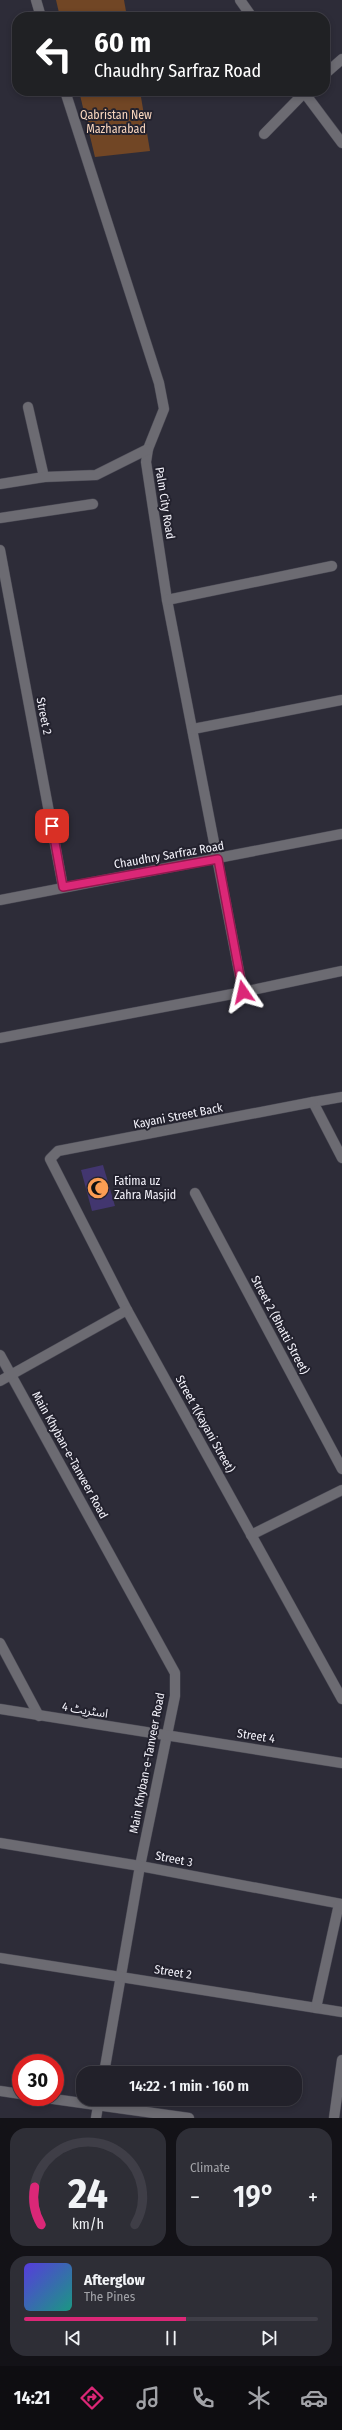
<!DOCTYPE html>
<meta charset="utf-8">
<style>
:root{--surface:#22212a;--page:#2e2e36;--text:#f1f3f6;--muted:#a2a3a8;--line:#3f3e47;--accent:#db2777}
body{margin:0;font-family:"Fira Sans Condensed","Noto Sans Arabic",sans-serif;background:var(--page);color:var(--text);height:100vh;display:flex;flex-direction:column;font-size:15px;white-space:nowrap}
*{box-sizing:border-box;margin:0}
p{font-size:13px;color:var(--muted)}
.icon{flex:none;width:22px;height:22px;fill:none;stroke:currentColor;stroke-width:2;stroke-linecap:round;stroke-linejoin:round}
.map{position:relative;height:2118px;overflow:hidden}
.details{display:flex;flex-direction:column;gap:10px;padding:10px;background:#131217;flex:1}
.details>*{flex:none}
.top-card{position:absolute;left:12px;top:12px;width:318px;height:84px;border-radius:16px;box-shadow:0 2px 6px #0003,0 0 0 1px var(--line);background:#202124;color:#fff;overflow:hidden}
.speed{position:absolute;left:12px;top:2054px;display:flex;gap:8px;font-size:20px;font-weight:700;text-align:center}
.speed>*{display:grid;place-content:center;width:52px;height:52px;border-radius:50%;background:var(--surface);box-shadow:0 2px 6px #0003,0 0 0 1px var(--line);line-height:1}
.speed .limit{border:6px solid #d22;background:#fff;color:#111}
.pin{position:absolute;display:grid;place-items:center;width:34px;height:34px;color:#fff;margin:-17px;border-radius:8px;box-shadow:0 2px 6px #0006}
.me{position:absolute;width:44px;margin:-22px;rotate:349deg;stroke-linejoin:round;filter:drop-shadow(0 0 3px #0008)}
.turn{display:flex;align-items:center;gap:14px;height:84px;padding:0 16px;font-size:18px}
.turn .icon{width:52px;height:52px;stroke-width:2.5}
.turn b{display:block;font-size:28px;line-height:34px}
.big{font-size:30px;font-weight:600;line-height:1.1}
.details .widget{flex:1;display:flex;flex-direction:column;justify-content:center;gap:6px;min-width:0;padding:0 14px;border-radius:16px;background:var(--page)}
.details .dial{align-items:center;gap:0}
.dial svg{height:104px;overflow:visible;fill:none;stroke:var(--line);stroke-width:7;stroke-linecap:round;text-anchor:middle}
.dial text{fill:var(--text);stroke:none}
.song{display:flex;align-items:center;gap:12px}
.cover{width:48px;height:48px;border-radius:6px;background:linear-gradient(135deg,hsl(250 70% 55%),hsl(170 70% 35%))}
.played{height:4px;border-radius:2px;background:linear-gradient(90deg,var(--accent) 55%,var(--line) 55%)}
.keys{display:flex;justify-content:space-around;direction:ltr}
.heat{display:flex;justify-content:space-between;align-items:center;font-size:22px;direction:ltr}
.details .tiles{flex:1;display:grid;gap:10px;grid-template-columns:1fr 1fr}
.widget:last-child{grid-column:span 2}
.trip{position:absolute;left:76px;top:2066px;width:226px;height:40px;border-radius:16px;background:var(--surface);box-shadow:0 2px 6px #0003,0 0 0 1px var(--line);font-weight:600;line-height:40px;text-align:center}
.dock{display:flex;height:64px;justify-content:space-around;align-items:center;background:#0e0d11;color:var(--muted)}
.dock .icon{width:28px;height:28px}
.dock .selected{color:var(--accent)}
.dock b{font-size:18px;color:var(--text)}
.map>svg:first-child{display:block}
.green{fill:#714625}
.building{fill:#42366f}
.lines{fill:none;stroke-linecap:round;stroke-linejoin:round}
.minor-casing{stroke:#494853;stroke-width:11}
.minor{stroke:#6c6b72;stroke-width:10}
.route-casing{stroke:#8e194d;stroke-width:10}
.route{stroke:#db2777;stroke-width:7}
.labels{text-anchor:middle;stroke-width:4;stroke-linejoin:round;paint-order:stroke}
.park-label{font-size:12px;fill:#fad7bf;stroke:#23222e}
.street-label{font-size:12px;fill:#f4f3fb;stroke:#23222e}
.poi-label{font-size:12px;fill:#f4f3fb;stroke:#23222e;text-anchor:start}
</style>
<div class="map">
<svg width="342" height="2118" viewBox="0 0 342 2118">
<rect width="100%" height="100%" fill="#2d2c38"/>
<g class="green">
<polygon points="56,0 124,0 127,17 60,17"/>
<polygon points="79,91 140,91 150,151 95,157"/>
</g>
<polygon class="building" points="103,1165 115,1206 92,1211 81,1170"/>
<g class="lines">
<g class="minor-casing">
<g id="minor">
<polyline points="36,0 41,17"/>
<polyline points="240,0 252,17"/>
<polyline points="325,74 342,59"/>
<polyline points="65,91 159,383 164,409 148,449 146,462 167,600 243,992"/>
<polyline points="303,91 342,143"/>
<polyline points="264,134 306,91"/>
<polyline points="28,407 44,477"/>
<polyline points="0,484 44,477 96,475 148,449"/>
<polyline points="0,518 93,504"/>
<polyline points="0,550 63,887"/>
<polyline points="167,600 332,566"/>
<polyline points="193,729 342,700"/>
<polyline points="0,900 342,834"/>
<polyline points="0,1038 243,992 342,971"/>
<polyline points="342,1097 313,1102 342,1158"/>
<polyline points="313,1102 58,1151 50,1159 127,1310 342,1699"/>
<polyline points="195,1193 342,1469"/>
<polyline points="0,1355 175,1673 175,1696 140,1866 104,2073"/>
<polyline points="0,1381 127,1310"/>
<polyline points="251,1535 342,1490"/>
<polyline points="0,1643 39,1716"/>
<polyline points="0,1709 342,1763"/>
<polyline points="0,1843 140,1866 342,1904"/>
<polyline points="0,1958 342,2012"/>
<polyline points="316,2008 339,1904"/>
<polyline points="0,2091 21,2094"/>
<polyline points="39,2097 189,2118"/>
<polyline points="96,2118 99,2100"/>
<polyline points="334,2118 342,2060"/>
</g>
</g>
<use href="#minor" class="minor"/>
</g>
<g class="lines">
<g class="route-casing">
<polyline id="route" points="52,826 63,887 218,859 243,992"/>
</g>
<use href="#route" class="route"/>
</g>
<defs>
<g id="mosque-disc" transform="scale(1.15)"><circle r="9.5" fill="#fc9d53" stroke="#23222e"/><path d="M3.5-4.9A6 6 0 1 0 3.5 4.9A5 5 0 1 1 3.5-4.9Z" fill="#111"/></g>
</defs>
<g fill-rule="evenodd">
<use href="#mosque-disc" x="98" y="1188"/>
</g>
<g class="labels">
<g class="park-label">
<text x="116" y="119">Qabristan New<tspan x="116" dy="14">Mazharabad</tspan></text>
</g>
<g class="street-label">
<text transform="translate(165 503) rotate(81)" y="4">Palm City Road</text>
<text transform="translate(44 716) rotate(79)" y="4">Street 2</text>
<text transform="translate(169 855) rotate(-10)" y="4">Chaudhry Sarfraz Road</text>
<text transform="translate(178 1116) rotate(-11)" y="4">Kayani Street Back</text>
<text transform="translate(280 1325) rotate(62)" y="4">Street 2 (Bhatti Street)</text>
<text transform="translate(205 1424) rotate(61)" y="4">Street 1(Kayani Street)</text>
<text transform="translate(70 1455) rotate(61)" y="4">Main Khyban-e-Tanveer Road</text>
<text transform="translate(85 1710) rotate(9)" y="4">اسٹریٹ 4</text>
<text transform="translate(256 1736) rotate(9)" y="4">Street 4</text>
<text transform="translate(147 1763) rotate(-79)" y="4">Main Khyban-e-Tanveer Road</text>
<text transform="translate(174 1859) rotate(11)" y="4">Street 3</text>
<text transform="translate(173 1972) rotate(9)" y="4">Street 2</text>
</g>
<g class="poi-label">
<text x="114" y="1185">Fatima uz<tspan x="114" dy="14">Zahra Masjid</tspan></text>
</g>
</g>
</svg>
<div class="speed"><div class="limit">30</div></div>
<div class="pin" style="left:52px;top:826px;background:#d93025"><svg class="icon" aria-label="arrive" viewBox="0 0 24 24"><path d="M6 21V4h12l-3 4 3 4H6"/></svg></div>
<svg class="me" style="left:243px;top:992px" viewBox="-20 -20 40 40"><path d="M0-17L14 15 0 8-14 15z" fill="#db2777" stroke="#fff" stroke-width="4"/></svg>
<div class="trip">14:22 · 1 min · 160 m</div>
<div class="top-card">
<div class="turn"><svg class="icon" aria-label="left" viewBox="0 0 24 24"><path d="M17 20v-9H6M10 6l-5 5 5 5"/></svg><div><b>60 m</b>Chaudhry Sarfraz Road</div></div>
</div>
</div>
<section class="details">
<div class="tiles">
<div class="widget dial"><svg viewBox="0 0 100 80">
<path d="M14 69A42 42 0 1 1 86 69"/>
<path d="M14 69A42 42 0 0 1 9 40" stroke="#db2777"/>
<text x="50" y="56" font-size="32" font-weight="700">24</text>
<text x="50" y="72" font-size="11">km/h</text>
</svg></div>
<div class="widget"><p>Climate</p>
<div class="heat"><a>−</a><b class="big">19°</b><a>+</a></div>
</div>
<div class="widget">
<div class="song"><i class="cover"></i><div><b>Afterglow</b><p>The Pines</p></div></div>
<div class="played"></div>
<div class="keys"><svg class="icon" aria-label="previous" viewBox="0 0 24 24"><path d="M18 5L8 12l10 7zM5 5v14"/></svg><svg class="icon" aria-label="pause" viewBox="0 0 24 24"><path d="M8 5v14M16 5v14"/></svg><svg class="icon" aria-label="next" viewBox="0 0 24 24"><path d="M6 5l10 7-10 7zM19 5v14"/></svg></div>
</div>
</div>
</section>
<nav class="dock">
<b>14:21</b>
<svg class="icon selected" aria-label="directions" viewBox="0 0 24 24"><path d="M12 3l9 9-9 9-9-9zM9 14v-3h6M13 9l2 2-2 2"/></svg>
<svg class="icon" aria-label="music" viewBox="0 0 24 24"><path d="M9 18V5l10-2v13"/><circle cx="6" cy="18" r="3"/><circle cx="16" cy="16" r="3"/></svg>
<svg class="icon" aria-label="phone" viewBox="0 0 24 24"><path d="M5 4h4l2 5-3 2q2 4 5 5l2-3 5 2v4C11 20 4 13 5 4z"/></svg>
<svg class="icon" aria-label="climate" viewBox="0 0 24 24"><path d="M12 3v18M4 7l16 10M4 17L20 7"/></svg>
<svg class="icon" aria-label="car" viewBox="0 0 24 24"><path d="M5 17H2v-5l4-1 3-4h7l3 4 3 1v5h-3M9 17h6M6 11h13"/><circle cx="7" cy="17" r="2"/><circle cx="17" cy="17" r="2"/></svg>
</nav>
